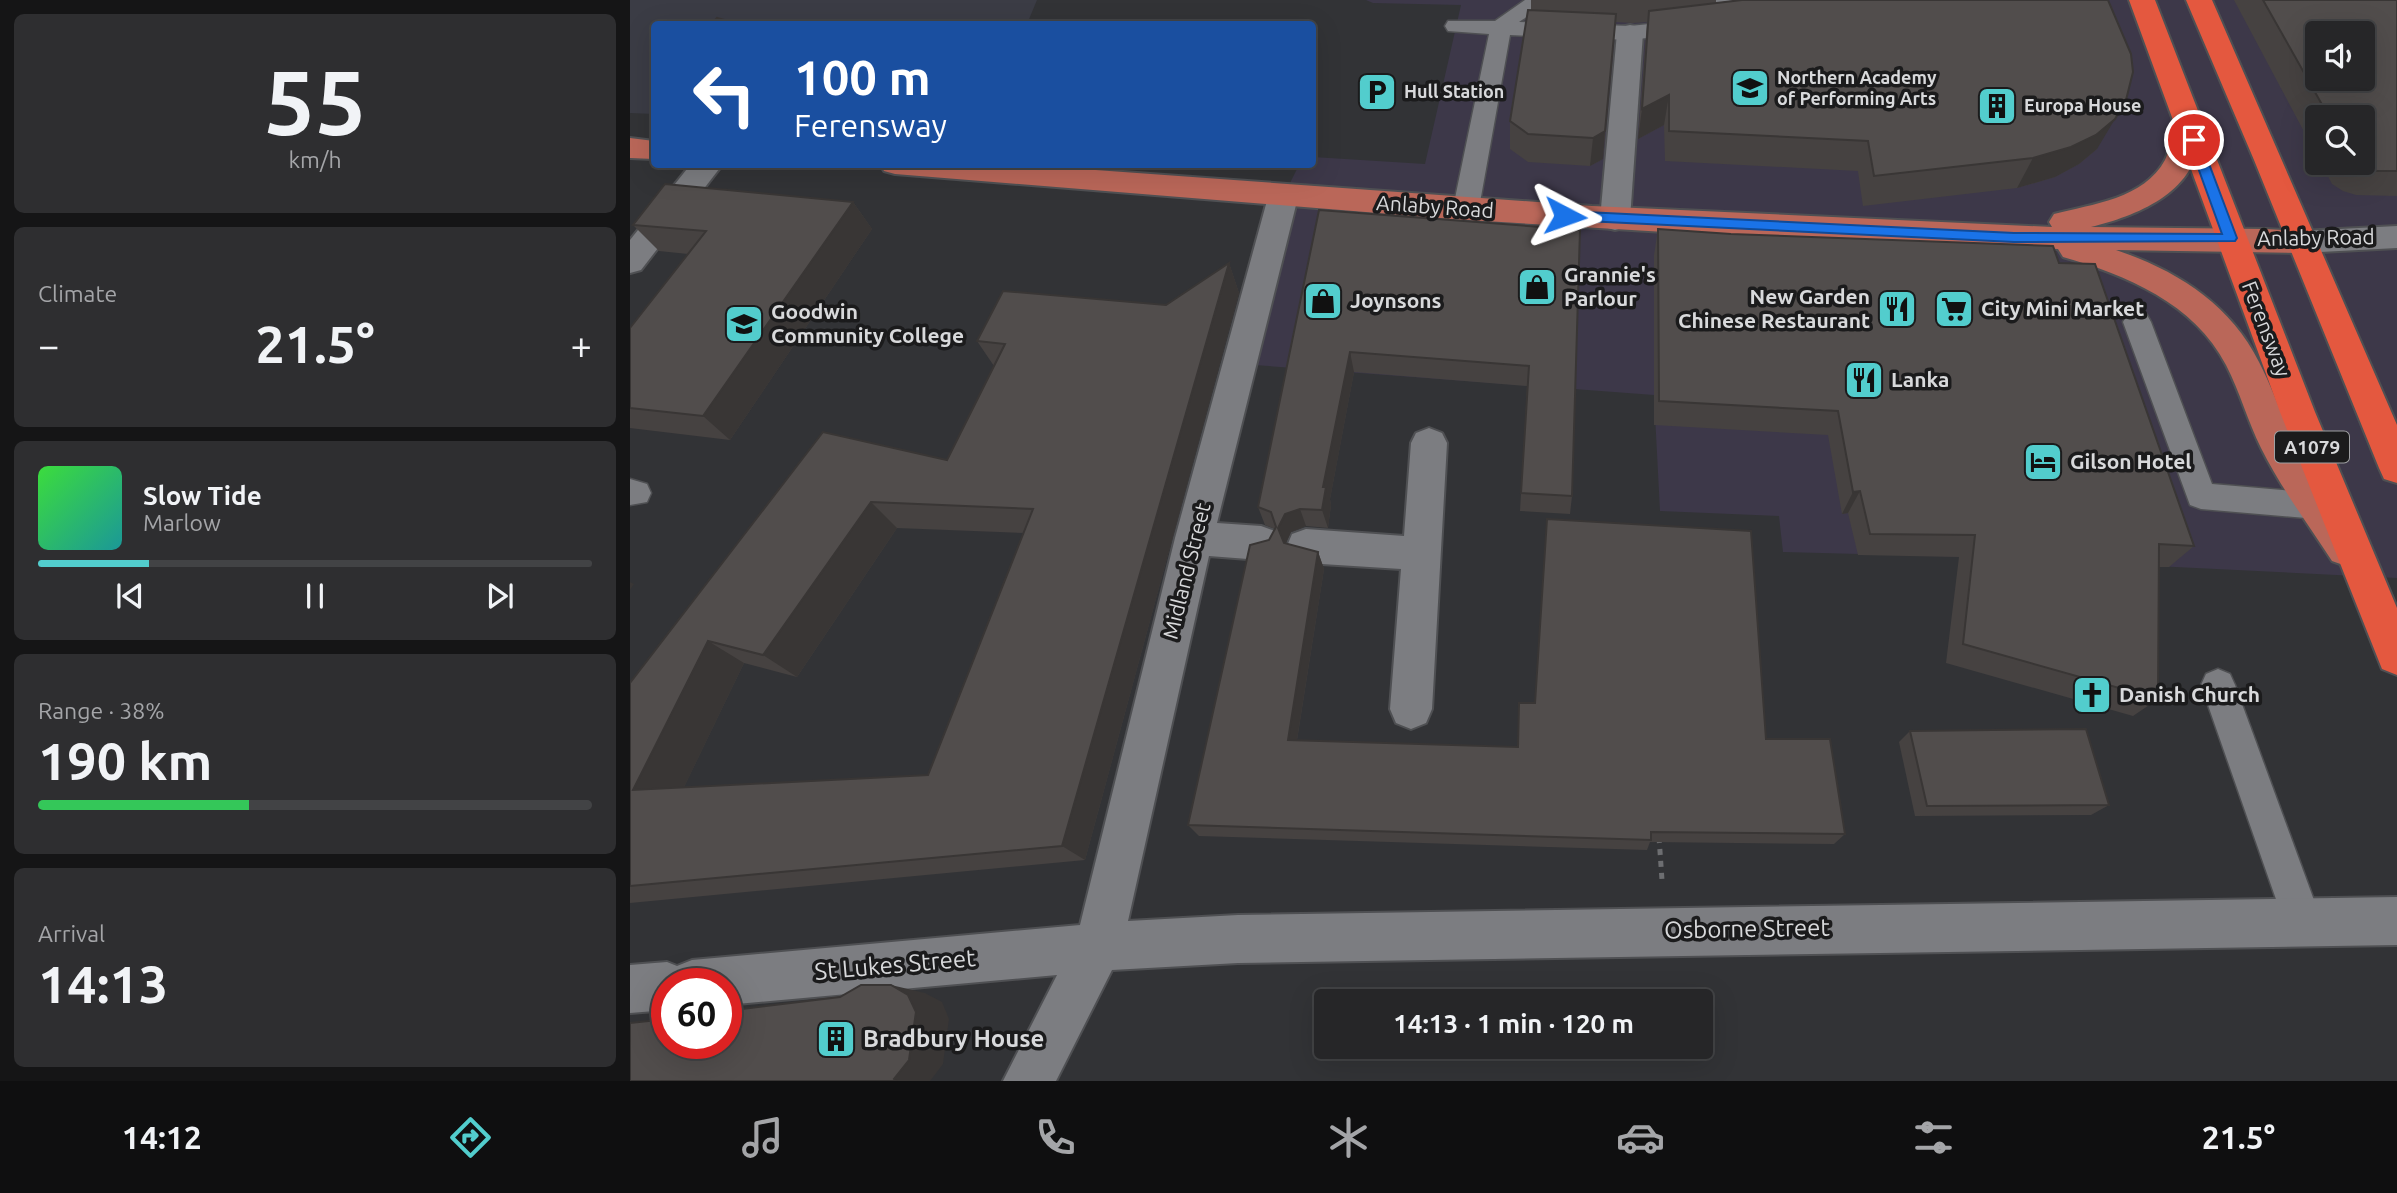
<!DOCTYPE html>
<meta charset="utf-8">
<style>
:root{--surface:#262628;--page:#2e2e30;--text:#f1f3f6;--muted:#a4a5a8;--line:#424345;--accent:#52cdcd}
body{margin:0;font-family:Ubuntu,sans-serif;background:var(--page);color:var(--text);height:100vh;display:flex;flex-direction:column;font-size:26px;white-space:nowrap}
*{box-sizing:border-box;margin:0}
p{font-size:23px;color:var(--muted)}
.icon{flex:none;width:38px;height:38px;fill:none;stroke:currentColor;stroke-width:2;stroke-linecap:round;stroke-linejoin:round}
.map{position:relative;flex:1;overflow:hidden}
.drawer{display:flex;flex-direction:column;gap:14px;padding:14px;background:#151516;width:630px}
.drawer>*{flex:none}
.top-card{position:absolute;left:21px;top:21px;width:665px;height:147px;border-radius:7px;box-shadow:0 7px 28px #0002,0 0 0 2px var(--line);background:#1a4fa0;color:#fff;overflow:hidden}
.fabs{position:absolute;left:1675px;top:21px;display:grid;gap:14px}
.fabs a{display:grid;place-items:center;width:70px;height:70px;border-radius:7px;background:var(--surface);box-shadow:0 7px 28px #0002,0 0 0 2px var(--line);font-size:35px}
.speed{position:absolute;left:21px;top:968px;display:flex;gap:14px;font-size:35px;font-weight:700;text-align:center}
.speed>*{display:grid;place-content:center;width:91px;height:91px;border-radius:50%;background:var(--surface);box-shadow:0 7px 28px #0002,0 0 0 2px var(--line);line-height:1}
.speed .limit{border:10px solid #d22;background:#fff;color:#111}
.pin{position:absolute;display:grid;place-items:center;width:60px;height:60px;color:#fff;margin:-30px;border:4px solid #fff;border-radius:50%;box-shadow:0 2px 7px #0007}
.me{position:absolute;width:77px;margin:-38px;rotate:94deg;stroke-linejoin:round;filter:drop-shadow(0 0 5px #0008)}
.turn{display:flex;align-items:center;gap:24px;height:147px;padding:0 28px;font-size:32px}
.turn .icon{width:91px;height:91px;stroke-width:2.5}
.turn b{display:block;font-size:49px;line-height:60px}
.big{font-size:52px;font-weight:700;line-height:1.1}
.drawer .card{flex:1;display:flex;flex-direction:column;justify-content:center;gap:10px;min-width:0;padding:0 24px;border-radius:10px;background:var(--page)}
.drawer .dial{align-items:center;gap:0}
.dial b{font-size:91px;line-height:1}
.song{display:flex;align-items:center;gap:21px}
.cover{width:84px;height:84px;border-radius:10px;background:linear-gradient(135deg,hsl(120 70% 55%),hsl(180 70% 35%))}
.played{height:7px;border-radius:4px;background:linear-gradient(90deg,var(--accent) 20%,var(--line) 20%)}
.keys{display:flex;justify-content:space-around;direction:ltr}
.heat{display:flex;justify-content:space-between;align-items:center;font-size:38px;direction:ltr}
.charge{height:10px;border-radius:5px;background:linear-gradient(90deg,#34c759 38%,var(--line) 0)}
.trip{position:absolute;left:684px;top:989px;width:399px;height:70px;border-radius:7px;background:var(--surface);box-shadow:0 7px 28px #0002,0 0 0 2px var(--line);font-weight:700;line-height:70px;text-align:center}
.menu{display:flex;height:112px;justify-content:space-around;align-items:center;background:#0f0f10;color:var(--muted)}
.menu .icon{width:49px;height:49px}
.menu .selected{color:var(--accent)}
.menu b{font-size:32px;color:var(--text)}
main{display:flex;flex:1;min-height:0}
.map>svg:first-child{display:block}
.commercial{fill:#3d3849;fill-rule:evenodd}
.built{fill:#3b3c45}
.lines{fill:none;stroke-linecap:round;stroke-linejoin:round}
.lane-casing{stroke:#4f5053;stroke-width:3}
.street-casing{stroke:#4f5053;stroke-width:4}
.primary-casing{stroke:#4f5053;stroke-width:4}
.highway-casing{stroke:#4f5053;stroke-width:4}
.path{stroke:#6d6e71;stroke-width:5;stroke-dasharray:6 6;stroke-linecap:butt}
.lane{fill:#7c7d81;fill-rule:evenodd}
.street{fill:#7c7d81;fill-rule:evenodd}
.primary{fill:#ba6759;fill-rule:evenodd}
.highway{fill:#e4583f;fill-rule:evenodd}
.wall{fill:#464241;fill-rule:evenodd}
.shaded-wall{fill:#393635}
.building{fill:#514d4c;stroke:#393635;stroke-width:2;fill-rule:evenodd}
.route{fill:#1a73e8;stroke:#114b97;stroke-width:2}
.labels{text-anchor:middle;stroke-width:7;stroke-linejoin:round;paint-order:stroke}
.far-poi-label{font-size:18px;font-weight:bold;fill:#d8d9db;stroke:#1b1b1c;text-anchor:start}
.shield{fill:#1b1b1c;stroke:#9fa0a2;stroke-width:2}
.shield-label{font-size:19px;font-weight:bold;fill:#d8d9db}
.street-label{font-size:21px;fill:#d8d9db;stroke:#1b1b1c}
.poi-label{font-size:21px;font-weight:bold;fill:#d8d9db;stroke:#1b1b1c;text-anchor:start}
.near-street-label{font-size:24px;fill:#d8d9db;stroke:#1b1b1c}
.near-poi-label{font-size:24px;font-weight:bold;fill:#d8d9db;stroke:#1b1b1c;text-anchor:start}
</style>
<main>
<section class="drawer">
<div class="card dial"><b>55</b><p>km/h</p></div>
<div class="card"><p>Climate</p>
<div class="heat"><a>−</a><b class="big">21.5°</b><a>+</a></div>
</div>
<div class="card">
<div class="song"><i class="cover"></i><div><b>Slow Tide</b><p>Marlow</p></div></div>
<div class="played"></div>
<div class="keys"><svg class="icon" aria-label="previous" viewBox="0 0 24 24"><path d="M18 5L8 12l10 7zM5 5v14"/></svg><svg class="icon" aria-label="pause" viewBox="0 0 24 24"><path d="M8 5v14M16 5v14"/></svg><svg class="icon" aria-label="next" viewBox="0 0 24 24"><path d="M6 5l10 7-10 7zM19 5v14"/></svg></div>
</div>
<div class="card"><p>Range · 38%</p><b class="big">190 km</b><div class="charge"></div></div>
<div class="card"><p>Arrival</p><b class="big">14:13</b></div>
</section>
<div class="map">
<svg width="1767" height="1081" viewBox="0 0 1767 1081">
<rect width="100%" height="100%" fill="#323336"/>
<path class="commercial" d="M736,0H1767V578L1344,557L1153,552L1149,516L1030,511L1024,395L611,364L653,197L669,165L682,164L683,157L795,164L831,5L743,3ZM1687,33H1732V79H1687ZM1687,117H1732V163H1687Z"/>
<polygon class="built" points="0,0 407,0 397,24 24,24 24,114 0,113"/>
<g class="lines">
<g class="lane-casing">
<g id="lane">
<path d="M895,0H930C923,8 900,13 889,22L1000,26L1087,17L1085,9L1071,0H1102L1111,22L1108,27L1100,28L1000,40L880,35L849,208L845,214L836,217L827,214L823,208L859,34L818,31L815,26L818,21H865Z"/>
<polygon points="1507,312 1517,315 1521,322 1582,484 1687,493 1698,497 1702,506 1698,515 1687,519 1571,509 1560,505 1493,322 1497,315"/>
<polygon points="0,479 17,484 21,493 17,502 0,505"/>
<polygon points="1588,669 1600,674 1605,685 1692,922 1687,936 1673,941 1659,936 1654,922 1571,685 1576,674"/>
</g>
</g>
<g class="street-casing">
<g id="street">
<polygon points="1000,25 1009,27 1013,33 1000,219 996,227 985,230 974,227 970,219 987,33 991,27"/>
<polygon points="61,164 93,164 11,270 0,273 0,240"/>
<polygon points="653,187 664,190 668,197 587,523 631,526 645,531 650,543 645,555 631,560 579,556 498,921 608,915 1767,897 1767,945 608,963 482,970 426,1081 373,1081 427,975 96,1005 96,984 37,984 37,1010 0,1013 0,965 37,962 47,966 62,960 450,925 545,538 638,197 642,190"/>
<polygon points="1767,226 1767,248 1671,253 1660,250 1655,242 1660,234 1671,231"/>
<polygon points="799,428 812,433 817,443 802,709 796,723 781,729 766,723 760,709 771,569 676,563 662,558 657,546 662,534 676,529 774,536 781,443 786,433"/>
</g>
</g>
<g class="primary-casing">
<g id="primary">
<path d="M1556,110L1566,113C1571,121 1570,129 1569,139C1565,193 1506,216 1461,227L1635,229L1671,231L1682,234L1687,242L1682,250L1671,253L1486,250C1546,270 1600,304 1629,362C1642,387 1651,415 1664,440C1681,475 1708,506 1730,537L1735,549L1730,561L1716,566L1702,561C1678,524 1651,488 1631,448C1618,422 1610,392 1596,365C1564,303 1496,275 1433,257L1428,249L1101,236L822,219L265,174L254,171L250,164H383L962,206L1422,227L1419,222L1424,214C1462,204 1514,199 1535,160C1543,145 1537,126 1546,113Z"/>
<polygon points="0,138 24,141 24,159 0,158"/>
</g>
</g>
<g class="highway-casing">
<g id="highway">
<polygon points="1499,0 1525,0 1685,412 1767,608 1767,675 1752,669 1650,412"/>
<polygon points="1556,0 1582,0 1767,425 1767,483 1754,479 1749,468 1624,160"/>
</g>
</g>
<polyline class="path" points="1029,837 1032,880"/>
<use href="#lane" class="lane"/>
<use href="#street" class="street"/>
<use href="#primary" class="primary"/>
<use href="#highway" class="highway"/>
</g>
<g class="wall">
<polygon points="901,0 1086,0 1086,3 1105,0 1478,0 1467,149 1449,164 1425,177 1387,188 1233,206 1228,171 1035,161 1034,125 1008,139 1017,22 1003,23 985,22 973,159 960,166 898,162 880,149 880,121 901,11"/>
<polygon points="1604,0 1767,0 1767,196 1726,195 1713,191 1702,184 1691,163 1732,163 1732,117 1687,117 1687,156"/>
<polygon points="223,202 242,229 100,440 0,428 0,328 58,254 29,251 3,225"/>
<polygon points="689,210 950,230 942,496 940,514 890,511 897,386 724,372 700,499 701,505 698,528 676,526 661,532 655,544 688,552 694,569 667,740 888,747 1136,739 1215,834 1204,844 1020,842 1017,850 569,836 558,825 639,540 645,529 635,525 628,507"/>
<polygon points="1028,229 1429,263 1564,546 1539,567 1529,567 1528,699 1503,716 1316,663 1329,557 1228,555 1218,513 1212,514 1198,435 1024,425 1024,255"/>
<path d="M599,263L609,293L455,860L0,903V683L193,432L317,460L364,366L347,341L536,305ZM267,528L394,533L298,775L54,787L114,663L167,677Z"/>
<polygon points="1280,731 1479,805 1461,815 1285,816 1269,742"/>
</g>
<g class="shaded-wall">
<polygon points="1039,95 1034,125 1008,139 1012,109"/>
<polygon points="1485,119 1467,149 1449,164 1425,177 1387,188 1403,158"/>
<polygon points="975,131 973,159 960,166 963,138"/>
<polygon points="223,202 242,229 100,440 73,416"/>
<polygon points="599,263 609,293 455,860 432,846"/>
<polygon points="720,352 724,372 700,499 701,505 698,528 692,510 693,487"/>
<polygon points="1230,491 1218,513 1212,514 1223,492"/>
<polygon points="241,502 267,528 167,677 133,655"/>
<polygon points="670,509 676,526 661,532 655,545 648,528 655,514"/>
<polygon points="688,552 694,569 665,752 658,740"/>
<polygon points="0,582 4,584 0,590"/>
<polygon points="78,641 114,663 45,806 3,790"/>
<polygon points="261,985 295,993 312,1002 319,1019 313,1064 300,1081 266,1081 264,1079"/>
</g>
<g class="building">
<polygon points="1112,0 1478,0 1501,54 1503,72 1496,100 1485,119 1466,135 1441,147 1403,158 1244,176 1238,141 1039,131 1039,95 1012,109 1019,11"/>
<path d="M1633,0H1767V171H1747L1734,167L1727,163H1732V117H1699ZM1687,33H1732V79H1687Z"/>
<polygon points="898,10 986,14 975,131 963,138 898,134 880,121"/>
<polygon points="87,18 109,24 82,24"/>
<polygon points="35,184 223,202 73,416 0,408 0,328 76,231 3,225"/>
<polygon points="689,210 950,230 942,496 891,493 899,366 720,352 693,487 696,487 692,510 670,509 655,514 648,528 654,543 688,552 658,740 888,747 889,703 905,703 917,519 1121,531 1136,739 1200,739 1215,834 1021,832 1021,840 558,825 620,545 639,540 646,527 641,512 628,507"/>
<polygon points="1028,229 1101,234 1423,246 1429,263 1465,264 1564,546 1529,544 1528,699 1333,644 1345,535 1240,534 1230,491 1223,492 1208,411 1029,401"/>
<path d="M599,263L432,846L0,886V683L193,432L317,460L375,344L347,341L373,291L536,305ZM241,502L403,509L298,775L3,790L78,641L133,655Z"/>
<polygon points="1456,729 1479,805 1297,806 1280,731"/>
<polygon points="231,985 261,985 278,995 286,1012 279,1060 264,1079 266,1081 0,1081 0,1023 37,1019 37,1043 96,1043 96,1011 210,997"/>
</g>
<polygon class="route" points="1564,136 1570,140 1607,238 1605,241 1384,242 935,220 928,216 935,211 1384,233 1592,234 1558,140"/>
<defs>
<g id="university-square" transform="scale(2.0125)"><rect x="-9" y="-9" width="18" height="18" rx="4" fill="#52cdcd" stroke="#1b1b1c"/><path d="M0-5L7-2L0 1L-7-2ZM-4 1L0 2.5L4 1V4Q0 6-4 4Z" fill="#111"/></g>
<g id="parking-square" transform="scale(2.0125)"><rect x="-9" y="-9" width="18" height="18" rx="4" fill="#52cdcd" stroke="#1b1b1c"/><path d="M-3.5-5.5H1a3.5 3.5 0 0 1 0 7H-1V5.5H-3.5ZM-1-3.4V-.6H.8a1.4 1.4 0 0 0 0-2.8Z" fill="#111"/></g>
<g id="building-square" transform="scale(2.0125)"><rect x="-9" y="-9" width="18" height="18" rx="4" fill="#52cdcd" stroke="#1b1b1c"/><path d="M-4-6H4V6H1V3H-1V6H-4ZM-2.5-4.3h1.7v1.8h-1.7ZM.8-4.3h1.7v1.8H.8ZM-2.5-1h1.7V.8h-1.7ZM.8-1h1.7V.8H.8Z" fill="#111"/></g>
<g id="shop-square" transform="scale(2.0125)"><rect x="-9" y="-9" width="18" height="18" rx="4" fill="#52cdcd" stroke="#1b1b1c"/><path d="M-5-2.5h2.3a2.7 3.5 0 0 1 5.4 0H5L5.5 6h-11ZM-1.5-2.5h3a1.5 2.3 0 0 0-3 0Z" fill="#111"/></g>
<g id="restaurant-square" transform="scale(2.0125)"><rect x="-9" y="-9" width="18" height="18" rx="4" fill="#52cdcd" stroke="#1b1b1c"/><path d="M-5-6h1v4h1v-4h1v4h1v-4h1v5L-1.5 .5V6h-2V.5L-5-1ZM5-6V6H3V1.5H1.5Q1.5-4 5-6Z" fill="#111"/></g>
<g id="supermarket-square" transform="scale(2.0125)"><rect x="-9" y="-9" width="18" height="18" rx="4" fill="#52cdcd" stroke="#1b1b1c"/><path d="M-6-5.5h2.5l.6 2H6L4.5 2H-2.5L-4.4-4H-6ZM-1.5 3.2a1.3 1.3 0 1 0 .1 0ZM3 3.2a1.3 1.3 0 1 0 .1 0Z" fill="#111"/></g>
<g id="hotel-square" transform="scale(2.0125)"><rect x="-9" y="-9" width="18" height="18" rx="4" fill="#52cdcd" stroke="#1b1b1c"/><path d="M-6-4.5h1.5V1H6V5H4.5V3h-9V5H-6ZM-4 0a1.8 1.8 0 1 1 3.6 0ZM.5 0V-2.5h3Q6-2.5 6 0Z" fill="#111"/></g>
<g id="church-square" transform="scale(2.0125)"><rect x="-9" y="-9" width="18" height="18" rx="4" fill="#52cdcd" stroke="#1b1b1c"/><path d="M-1.2-6h2.4v3.5h3.3v2.4h-3.3V6h-2.4V-.1h-3.3v-2.4h3.3Z" fill="#111"/></g>
</defs>
<g fill-rule="evenodd">
<use href="#university-square" x="1120" y="88"/>
<use href="#parking-square" x="747" y="92"/>
<use href="#building-square" x="1367" y="106"/>
<use href="#shop-square" x="907" y="287"/>
<use href="#shop-square" x="693" y="301"/>
<use href="#restaurant-square" x="1267" y="309"/>
<use href="#supermarket-square" x="1324" y="309"/>
<use href="#university-square" x="114" y="324"/>
<use href="#restaurant-square" x="1234" y="380"/>
<use href="#hotel-square" x="1413" y="462"/>
<use href="#church-square" x="1462" y="695"/>
<use href="#building-square" x="206" y="1039"/>
</g>
<g class="labels">
<g class="far-poi-label">
<text x="1147" y="84">Northern Academy<tspan x="1147" dy="21">of Performing Arts</tspan></text>
<text x="774" y="98">Hull Station</text>
<text x="1394" y="112">Europa House</text>
</g>
<rect class="shield" x="1645" y="431.5" width="74" height="31" rx="5"/>
<g class="shield-label">
<text x="1682" y="454">A1079</text>
</g>
<g class="street-label">
<text transform="translate(805 207) rotate(4)" y="7">Anlaby Road</text>
<text transform="translate(1686 238) rotate(-1)" y="7">Anlaby Road</text>
<text transform="translate(1636 329) rotate(69)" y="7">Ferensway</text>
<text transform="translate(557 571) rotate(-76)" y="7">Midland Street</text>
</g>
<g class="poi-label">
<text x="934" y="282">Grannie's<tspan x="934" dy="24">Parlour</tspan></text>
<text x="1240" y="304" text-anchor="end">New Garden<tspan x="1240" dy="24">Chinese Restaurant</tspan></text>
<text x="720" y="308">Joynsons</text>
<text x="1351" y="316">City Mini Market</text>
<text x="141" y="319">Goodwin<tspan x="141" dy="24">Community College</tspan></text>
<text x="1261" y="387">Lanka</text>
<text x="1440" y="469">Gilson Hotel</text>
<text x="1489" y="702">Danish Church</text>
</g>
<g class="near-street-label">
<text transform="translate(1117 929) rotate(-1)" y="8">Osborne Street</text>
<text transform="translate(265 965) rotate(-5)" y="8">St Lukes Street</text>
</g>
<g class="near-poi-label">
<text x="233" y="1047">Bradbury House</text>
</g>
</g>
</svg>
<div class="fabs">
<a><svg class="icon" aria-label="sound" viewBox="0 0 24 24"><path d="M4 9h4l5-4v14l-5-4H4zM17 9q2 3 0 6"/></svg></a>
<a><svg class="icon" aria-label="search" viewBox="0 0 24 24"><circle cx="10" cy="10" r="6"/><path d="M15 15l6 6"/></svg></a>
</div>
<div class="speed"><div class="limit">60</div></div>
<div class="pin" style="left:1564px;top:140px;background:#d93025"><svg class="icon" aria-label="arrive" viewBox="0 0 24 24"><path d="M6 21V4h12l-3 4 3 4H6"/></svg></div>
<svg class="me" style="left:935px;top:216px" viewBox="-20 -20 40 40"><path d="M0-17L14 15 0 8-14 15z" fill="#1a73e8" stroke="#fff" stroke-width="4"/></svg>
<div class="trip">14:13 · 1 min · 120 m</div>
<div class="top-card">
<div class="turn"><svg class="icon" aria-label="left" viewBox="0 0 24 24"><path d="M17 20v-9H6M10 6l-5 5 5 5"/></svg><div><b>100 m</b>Ferensway</div></div>
</div>
</div>
</main>
<nav class="menu">
<b>14:12</b>
<svg class="icon selected" aria-label="directions" viewBox="0 0 24 24"><path d="M12 3l9 9-9 9-9-9zM9 14v-3h6M13 9l2 2-2 2"/></svg>
<svg class="icon" aria-label="music" viewBox="0 0 24 24"><path d="M9 18V5l10-2v13"/><circle cx="6" cy="18" r="3"/><circle cx="16" cy="16" r="3"/></svg>
<svg class="icon" aria-label="phone" viewBox="0 0 24 24"><path d="M5 4h4l2 5-3 2q2 4 5 5l2-3 5 2v4C11 20 4 13 5 4z"/></svg>
<svg class="icon" aria-label="climate" viewBox="0 0 24 24"><path d="M12 3v18M4 7l16 10M4 17L20 7"/></svg>
<svg class="icon" aria-label="car" viewBox="0 0 24 24"><path d="M5 17H2v-5l4-1 3-4h7l3 4 3 1v5h-3M9 17h6M6 11h13"/><circle cx="7" cy="17" r="2"/><circle cx="17" cy="17" r="2"/></svg>
<svg class="icon" aria-label="filters" viewBox="0 0 24 24"><path d="M4 7h16M4 17h16"/><circle cx="9" cy="7" r="2"/><circle cx="15" cy="17" r="2"/></svg>
<b>21.5°</b>
</nav>
